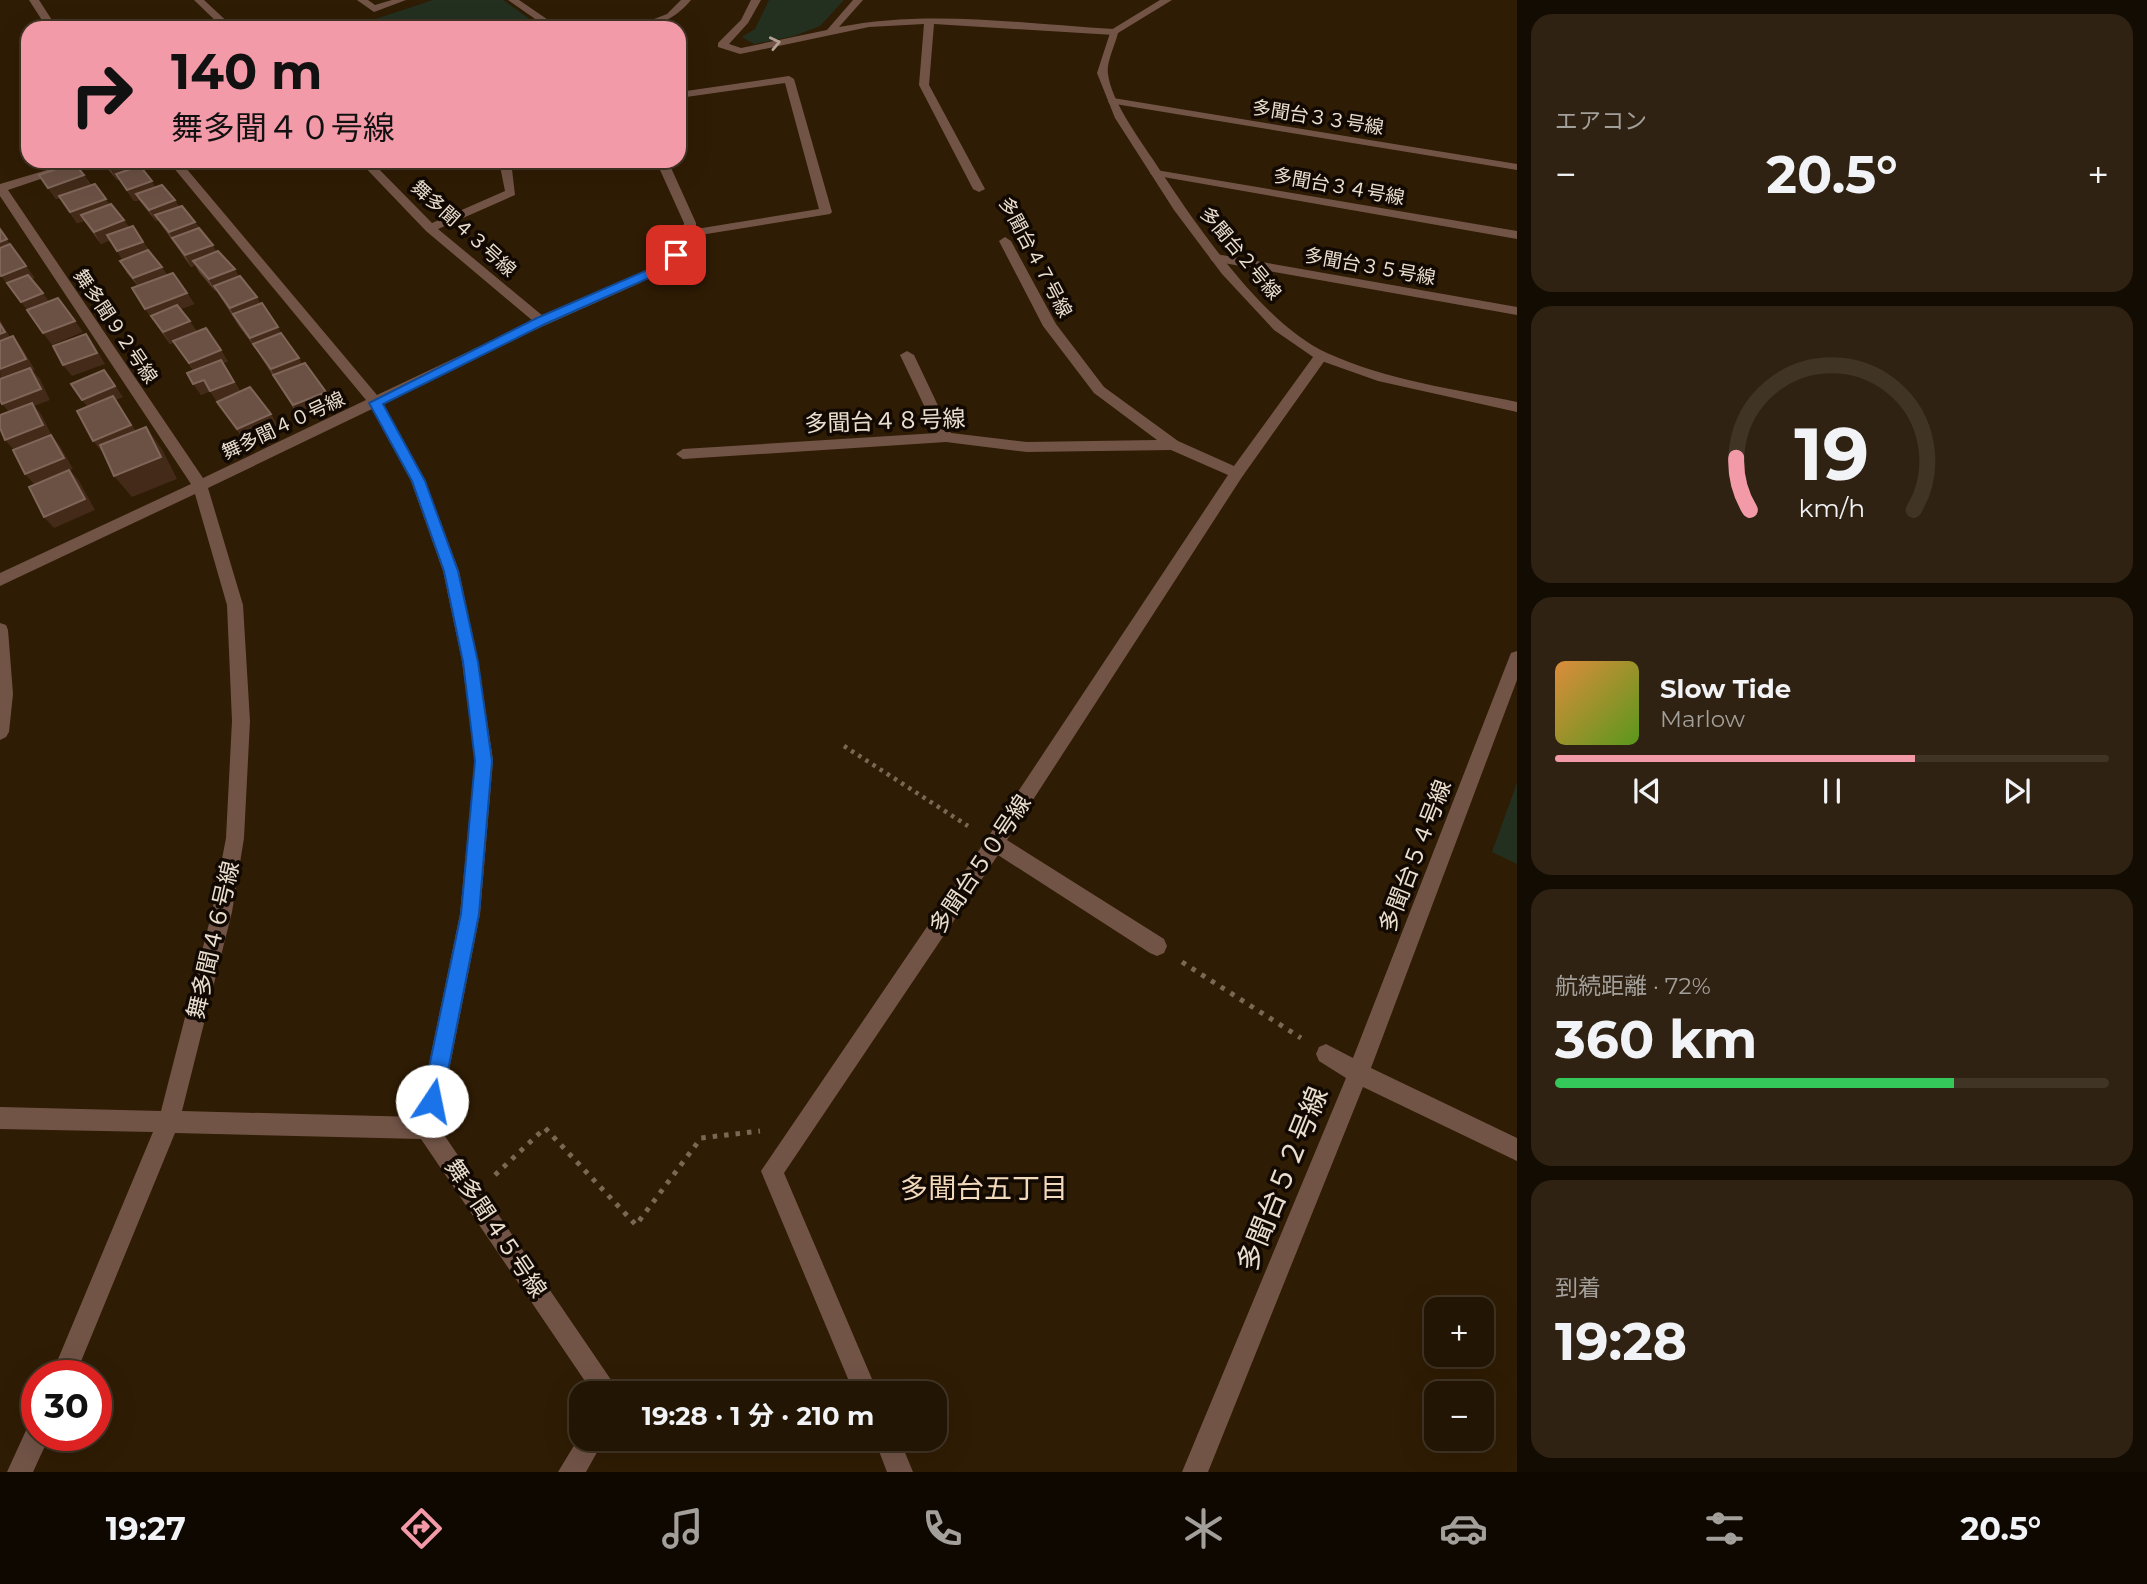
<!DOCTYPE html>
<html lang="ja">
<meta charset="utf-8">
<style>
:root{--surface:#231503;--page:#2f2212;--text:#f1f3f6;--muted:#a39f9a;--line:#403425;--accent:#f39aa8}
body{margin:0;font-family:Montserrat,"Noto Sans JP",sans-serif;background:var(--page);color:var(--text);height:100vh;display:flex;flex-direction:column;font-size:26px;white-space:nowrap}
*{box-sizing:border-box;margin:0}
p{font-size:23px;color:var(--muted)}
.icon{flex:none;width:38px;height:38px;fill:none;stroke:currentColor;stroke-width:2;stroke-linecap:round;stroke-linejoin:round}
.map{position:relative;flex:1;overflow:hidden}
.sheet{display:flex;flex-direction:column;gap:14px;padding:14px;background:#130c02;width:630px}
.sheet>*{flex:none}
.banner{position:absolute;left:21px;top:21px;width:665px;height:147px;border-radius:21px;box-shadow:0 7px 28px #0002,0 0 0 2px var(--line);background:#f39aa8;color:#111;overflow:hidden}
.buttons{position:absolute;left:1424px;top:1297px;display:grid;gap:14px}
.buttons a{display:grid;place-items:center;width:70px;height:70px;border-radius:14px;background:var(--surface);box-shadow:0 7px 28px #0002,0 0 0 2px var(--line);font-size:35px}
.speed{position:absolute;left:21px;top:1360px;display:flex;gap:14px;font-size:35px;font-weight:700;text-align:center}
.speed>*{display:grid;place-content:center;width:91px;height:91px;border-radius:50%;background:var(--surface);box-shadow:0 7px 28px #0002,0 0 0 2px var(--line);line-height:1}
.speed .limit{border:10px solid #d22;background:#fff;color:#111}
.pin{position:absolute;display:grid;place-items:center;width:60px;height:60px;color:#fff;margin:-30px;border-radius:14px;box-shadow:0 4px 10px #0006}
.me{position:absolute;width:77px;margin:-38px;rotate:11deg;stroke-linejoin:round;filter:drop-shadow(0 0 5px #0008)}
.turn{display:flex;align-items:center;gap:24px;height:147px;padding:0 35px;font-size:32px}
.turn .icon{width:91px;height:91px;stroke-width:2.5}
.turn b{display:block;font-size:49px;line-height:60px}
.big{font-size:52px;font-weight:700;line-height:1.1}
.sheet .tile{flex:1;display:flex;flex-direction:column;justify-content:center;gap:10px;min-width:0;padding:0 24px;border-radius:21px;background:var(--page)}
.sheet .dial{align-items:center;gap:0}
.dial svg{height:182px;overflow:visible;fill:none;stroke:var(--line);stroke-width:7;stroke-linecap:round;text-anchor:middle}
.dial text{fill:var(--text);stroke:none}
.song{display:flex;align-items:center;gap:21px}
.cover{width:84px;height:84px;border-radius:10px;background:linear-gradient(135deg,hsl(30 70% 55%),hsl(90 70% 35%))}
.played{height:7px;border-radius:4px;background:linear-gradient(90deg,var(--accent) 65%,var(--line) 65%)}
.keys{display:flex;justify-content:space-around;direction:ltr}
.heat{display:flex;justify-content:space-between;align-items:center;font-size:38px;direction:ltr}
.charge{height:10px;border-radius:5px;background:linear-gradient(90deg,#34c759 72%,var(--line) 0)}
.trip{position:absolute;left:569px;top:1381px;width:378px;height:70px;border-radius:21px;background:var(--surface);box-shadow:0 7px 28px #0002,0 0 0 2px var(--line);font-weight:700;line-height:70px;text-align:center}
.dock{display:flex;height:112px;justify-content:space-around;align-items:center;background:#0e0801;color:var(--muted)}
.dock .icon{width:49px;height:49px}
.dock .selected{color:var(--accent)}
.dock b{font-size:32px;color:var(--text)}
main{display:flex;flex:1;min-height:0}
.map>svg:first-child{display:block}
.green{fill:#233020}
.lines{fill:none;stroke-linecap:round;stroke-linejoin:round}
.path-far2{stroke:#796954;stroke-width:2.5;stroke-dasharray:2 3.5;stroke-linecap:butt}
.path-far1{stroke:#796954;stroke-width:4.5;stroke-dasharray:3.5 5;stroke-linecap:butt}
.path{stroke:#796954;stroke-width:5;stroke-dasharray:4.5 7;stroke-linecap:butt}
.minor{fill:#725447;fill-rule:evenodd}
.tertiary{fill:#725447;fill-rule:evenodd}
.wall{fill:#5c3f33}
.shaded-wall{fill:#432a19}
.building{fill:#6b5044;stroke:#7f6659;stroke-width:2}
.oneway{stroke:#b4a092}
.route{fill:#1a73e8;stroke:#114b97;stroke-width:2}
.labels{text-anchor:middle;stroke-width:7;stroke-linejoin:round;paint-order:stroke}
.far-street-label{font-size:19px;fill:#eadecf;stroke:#110902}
.street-label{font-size:23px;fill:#eadecf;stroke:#110902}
.near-street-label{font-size:28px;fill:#eadecf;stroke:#110902}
.near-neighbourhood-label{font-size:28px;fill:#f3d9bc;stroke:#110902}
</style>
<main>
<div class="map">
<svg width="1517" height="1472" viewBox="0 0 1517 1472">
<rect width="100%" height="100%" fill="#2f1c04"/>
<g class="green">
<polygon points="433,0 503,0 531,20 510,28 348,28"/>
<polygon points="769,0 844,0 820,26 794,36 754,44 742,37 755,29"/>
<polygon points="1517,783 1517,864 1492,852"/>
</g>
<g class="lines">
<polyline class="path-far2" points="486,28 502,23"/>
<polyline class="path-far1" points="844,746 968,826"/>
<g class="path">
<polyline points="1182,962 1301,1038"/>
<polyline points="495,1175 545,1128 636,1225 701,1138 760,1131"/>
</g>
<g class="minor">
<polygon points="29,0 39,0 57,28 47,28"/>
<polygon points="194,0 204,0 234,28 223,28"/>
<polygon points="357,0 368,0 375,5 392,0 406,0 374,12"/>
<polygon points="508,0 519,0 560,28 548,28"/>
<path d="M681,0H691C675,19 656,28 631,28L667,14Z"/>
<path d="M751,0H761L748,23L729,44L741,48L827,30L853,0H863L839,27C929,9 1024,24 1114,29L1119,32L1114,35L934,24L929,85L985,189L979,192L973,189L919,85L924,24L869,27L740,54L718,47V43L741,20Z"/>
<path d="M789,76L794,79L832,212L830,214L694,236L677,260L640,283L530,332L383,404L425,481L459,571L478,661L493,760L480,914L438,1126L620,1393H593L421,1139L175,1133L75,1376H51L153,1132L0,1129V1107L161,1111L212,912L226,838L232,721L227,605L195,494L0,586V573L191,484L0,196V184L77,161H94L8,190L203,478L366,400L168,161H180L377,395L533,321L426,231L359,161H371L432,223L505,191L499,161H511L515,195L438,229L543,316C582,300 680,271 684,223L656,161H668L696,223V229L819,209L785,83L679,98V92ZM372,409L411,481L443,571L462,661L475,760L460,914L418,1117L182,1111L232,912L244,838L250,721L243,605L208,488Z"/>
<polygon points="1113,98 1517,164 1517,170 1109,103 1108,101"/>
<polygon points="1156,170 1517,231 1517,239 1152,175 1150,173"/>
<polygon points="1005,237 1011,241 1056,324 1104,387 1178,441 1234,466 1316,353 1321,352 1328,356 1242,477 1007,840 1164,939 1167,946 1164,953 1157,956 1150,953 998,855 784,1173 878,1393 854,1393 761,1171 988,837 1228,475 1171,450 1027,452 946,442 683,459 676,454 683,449 937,433 900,355 907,351 914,355 951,433 1027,442 1157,440 1094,393 1043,326 999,241"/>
<polygon points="1216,254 1517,307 1517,315 1212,261 1210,258"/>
<polygon points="0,623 6,625 8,630 13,694 9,732 6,737 0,740"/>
<polygon points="1517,651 1517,680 1371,1068 1517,1138 1517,1161 1363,1087 1208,1472 1182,1472 1346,1078 1319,1061 1316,1054 1319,1047 1326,1044 1353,1058 1509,658 1511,653"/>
<polygon points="37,1423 37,1435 50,1435 33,1472 7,1472 28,1426"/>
<polygon points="581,1434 581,1438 605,1438 586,1472 558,1472"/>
<polygon points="874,1438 899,1438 913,1472 887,1472"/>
</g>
<path class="tertiary" d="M1160,0H1172L1118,33C1115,45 1106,63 1108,74C1111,100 1138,137 1152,158C1192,219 1261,323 1327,353C1386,380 1454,389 1517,402V412L1378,381L1316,359L1274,330L1222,274L1174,210L1115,118L1097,73L1111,30Z"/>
</g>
<g class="wall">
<polygon points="101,161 138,161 155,187 175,200 179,207 195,222 216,251 257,297 260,304 302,364 326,392 331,403 299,417 256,349 239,326 216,290 215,291 199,272 195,265 191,267 158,220 156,221 139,200 134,201 119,179 117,180"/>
<polygon points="39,175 84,175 91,185 124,220 129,228 143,242 167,275 187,293 194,304 181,309 197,332 228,361 223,363 240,391 271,414 277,425 244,440 210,391 201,395 193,370 174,342 170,344 158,327 132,288 138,286 127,273 120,261 123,260 110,240 101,244 84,221 77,223 60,198 56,199"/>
</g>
<g class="shaded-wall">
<polygon points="132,161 138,161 143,171 116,174 119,179 117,180 110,169"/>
<polygon points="84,175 91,186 56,199 48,188"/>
<polygon points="152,181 158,193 136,194 139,200 134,201 127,190"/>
<polygon points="106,199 113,210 81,215 84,221 77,223 70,212"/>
<polygon points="175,200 182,212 155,215 158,220 156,221 149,210"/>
<polygon points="124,220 131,232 101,244 94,232"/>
<polygon points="195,222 202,234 173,239 169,232"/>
<polygon points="0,229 15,251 0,256"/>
<polygon points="143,242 150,253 124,263 117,251"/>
<polygon points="213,245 219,257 193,261 195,265 191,267 185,255"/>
<polygon points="26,266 35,278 10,288 1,276"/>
<polygon points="162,267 169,278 141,290 133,278"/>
<polygon points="235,269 241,280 214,286 216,290 215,291 209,279"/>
<polygon points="43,293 51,304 30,314 21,302"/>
<polygon points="187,293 194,304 153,320 145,309"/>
<polygon points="257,297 263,309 236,319 230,308"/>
<polygon points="0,320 14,344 0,349"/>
<polygon points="75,321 83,332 52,345 43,333"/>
<polygon points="190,321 197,332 170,344 163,332"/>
<polygon points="278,327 284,338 253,344 256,350 250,338"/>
<polygon points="86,334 94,345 105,364 72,376 63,365"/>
<polygon points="13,336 22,348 35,370 33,371 40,379 50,400 34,406 41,414 52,436 60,446 73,469 70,470 79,481 95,510 54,528 44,517 35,485 25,474 15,451 5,440 12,415 2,404 0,369"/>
<polygon points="221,350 228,361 196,375 189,363"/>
<polygon points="299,358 304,369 277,380 271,369"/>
<polygon points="104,370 123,397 116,400 139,436 102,452 93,441 91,411 82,400"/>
<polygon points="204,380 234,382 241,393 217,402 210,391 201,395 193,384"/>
<polygon points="326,392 331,403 299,417 293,405"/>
<polygon points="271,414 277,425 244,440 237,429"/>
<polygon points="146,427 162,449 177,479 132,497 114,476"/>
</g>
<g class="building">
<polygon points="103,161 132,161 110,169"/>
<polygon points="74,163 84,175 48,188 39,175"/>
<polygon points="140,166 152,181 127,190 116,174"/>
<polygon points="95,184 106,199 70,212 59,196"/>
<polygon points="162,185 175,200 149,210 136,194"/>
<polygon points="111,204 124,220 94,232 81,215"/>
<polygon points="182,206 195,222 169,232 155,215"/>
<polygon points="133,226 143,242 117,251 107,235"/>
<polygon points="199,228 213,245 185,255 172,238"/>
<polygon points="0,229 7,239 0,242"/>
<polygon points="10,244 26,266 1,276 0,275 0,248"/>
<polygon points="148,250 162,267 133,278 120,261"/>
<polygon points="218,251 235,269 209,279 193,261"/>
<polygon points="173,273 187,293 145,309 132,288"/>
<polygon points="28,275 43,293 21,302 7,283"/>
<polygon points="240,276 257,297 230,308 214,286"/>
<polygon points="58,298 75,321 43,333 27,310"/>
<polygon points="262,303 278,327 250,338 233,314"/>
<polygon points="177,305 190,321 163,332 151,316"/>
<polygon points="0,324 5,332 0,334"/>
<polygon points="206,328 221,350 189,363 173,341"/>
<polygon points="281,333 299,358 271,369 253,344"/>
<polygon points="86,334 97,353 63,365 53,346"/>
<polygon points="13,336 26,359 0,369 0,341"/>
<polygon points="221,360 234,382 210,391 204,380 193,384 187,373"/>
<polygon points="305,363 326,392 293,405 273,375"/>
<polygon points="30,368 41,389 2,404 0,400 0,379"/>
<polygon points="104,370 115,386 82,400 71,384"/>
<polygon points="250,387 271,414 237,429 217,402"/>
<polygon points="113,396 131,425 93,441 77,411"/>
<polygon points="32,403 43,425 5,440 0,428 0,415"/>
<polygon points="146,427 161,457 114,476 100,445"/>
<polygon points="51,435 64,458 25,474 13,450"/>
<polygon points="69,470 85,499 44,517 29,487"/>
</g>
<defs><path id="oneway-chevron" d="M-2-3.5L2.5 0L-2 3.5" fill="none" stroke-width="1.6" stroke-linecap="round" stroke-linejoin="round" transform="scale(1.75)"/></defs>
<use class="oneway" href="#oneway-chevron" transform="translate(775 43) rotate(-12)"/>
<polygon class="route" points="672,252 682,255 658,274 545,324 383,404 425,481 458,571 478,662 492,761 479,914 442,1101 439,1108 432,1111 425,1108 422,1101 461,914 475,761 463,662 444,571 412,481 369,403 537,318 650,269"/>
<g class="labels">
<g class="far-street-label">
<text transform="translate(1318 117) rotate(9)" y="7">多聞台３３号線</text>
<text transform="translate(1339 186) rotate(10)" y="7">多聞台３４号線</text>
<text transform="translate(464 228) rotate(42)" y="7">舞多聞４３号線</text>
<text transform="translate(1241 253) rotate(50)" y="7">多聞台２号線</text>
<text transform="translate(1036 257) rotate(62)" y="7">多聞台４７号線</text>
<text transform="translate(1370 266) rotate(10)" y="7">多聞台３５号線</text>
<text transform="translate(116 326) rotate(56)" y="7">舞多聞９２号線</text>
<text transform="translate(283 425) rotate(-25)" y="7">舞多聞４０号線</text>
</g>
<g class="street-label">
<text transform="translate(885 421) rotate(-2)" y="8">多聞台４８号線</text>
<text transform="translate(1415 856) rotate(-69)" y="8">多聞台５４号線</text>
<text transform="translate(980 864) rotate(-56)" y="8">多聞台５０号線</text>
<text transform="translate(213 940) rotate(-77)" y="8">舞多聞４６号線</text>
<text transform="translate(496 1228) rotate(56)" y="8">舞多聞４５号線</text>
</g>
<g class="near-street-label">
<text transform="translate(1282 1179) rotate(-68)" y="10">多聞台５２号線</text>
</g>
<g class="near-neighbourhood-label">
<text x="984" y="1198">多聞台五丁目</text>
</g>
</g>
</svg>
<div class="buttons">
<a>+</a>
<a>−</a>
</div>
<div class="speed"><div class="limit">30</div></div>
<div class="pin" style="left:676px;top:255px;background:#d93025"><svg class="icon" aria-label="arrive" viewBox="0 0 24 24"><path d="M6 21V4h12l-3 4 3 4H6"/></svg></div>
<svg class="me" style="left:432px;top:1101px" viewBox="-20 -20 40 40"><circle r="19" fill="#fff"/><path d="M0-13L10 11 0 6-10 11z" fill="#1a73e8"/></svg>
<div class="trip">19:28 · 1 分 · 210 m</div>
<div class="banner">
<div class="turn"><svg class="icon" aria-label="right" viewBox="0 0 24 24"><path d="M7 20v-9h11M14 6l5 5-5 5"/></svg><div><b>140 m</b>舞多聞４０号線</div></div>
</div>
</div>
<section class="sheet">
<div class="tile"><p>エアコン</p>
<div class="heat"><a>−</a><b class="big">20.5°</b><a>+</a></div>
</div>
<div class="tile dial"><svg viewBox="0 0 100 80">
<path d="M14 69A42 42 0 1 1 86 69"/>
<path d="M14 69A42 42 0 0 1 8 46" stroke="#f39aa8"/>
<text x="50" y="56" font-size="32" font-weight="700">19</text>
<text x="50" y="72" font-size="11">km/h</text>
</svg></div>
<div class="tile">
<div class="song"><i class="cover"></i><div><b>Slow Tide</b><p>Marlow</p></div></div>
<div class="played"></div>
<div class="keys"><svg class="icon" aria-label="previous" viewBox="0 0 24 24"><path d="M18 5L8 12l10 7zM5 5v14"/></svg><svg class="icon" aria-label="pause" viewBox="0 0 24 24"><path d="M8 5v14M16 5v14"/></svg><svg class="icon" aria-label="next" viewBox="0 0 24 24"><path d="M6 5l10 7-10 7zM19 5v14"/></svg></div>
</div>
<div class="tile"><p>航続距離 · 72%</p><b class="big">360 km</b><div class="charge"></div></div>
<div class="tile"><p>到着</p><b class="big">19:28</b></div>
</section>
</main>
<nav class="dock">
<b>19:27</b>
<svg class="icon selected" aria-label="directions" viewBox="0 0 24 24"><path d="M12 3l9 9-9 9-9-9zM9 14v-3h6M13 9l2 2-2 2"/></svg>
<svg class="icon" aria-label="music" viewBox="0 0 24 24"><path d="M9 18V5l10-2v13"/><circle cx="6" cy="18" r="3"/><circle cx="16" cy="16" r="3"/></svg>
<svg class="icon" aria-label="phone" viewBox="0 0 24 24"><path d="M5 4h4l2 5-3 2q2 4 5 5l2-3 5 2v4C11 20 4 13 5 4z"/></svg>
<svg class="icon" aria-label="climate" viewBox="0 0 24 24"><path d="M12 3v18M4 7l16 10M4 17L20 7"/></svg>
<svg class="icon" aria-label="car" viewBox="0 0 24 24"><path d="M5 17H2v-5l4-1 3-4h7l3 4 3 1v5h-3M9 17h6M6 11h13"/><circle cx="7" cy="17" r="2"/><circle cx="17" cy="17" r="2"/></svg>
<svg class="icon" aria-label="filters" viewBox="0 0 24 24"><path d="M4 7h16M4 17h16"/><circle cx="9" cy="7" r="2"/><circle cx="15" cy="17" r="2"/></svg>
<b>20.5°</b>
</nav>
